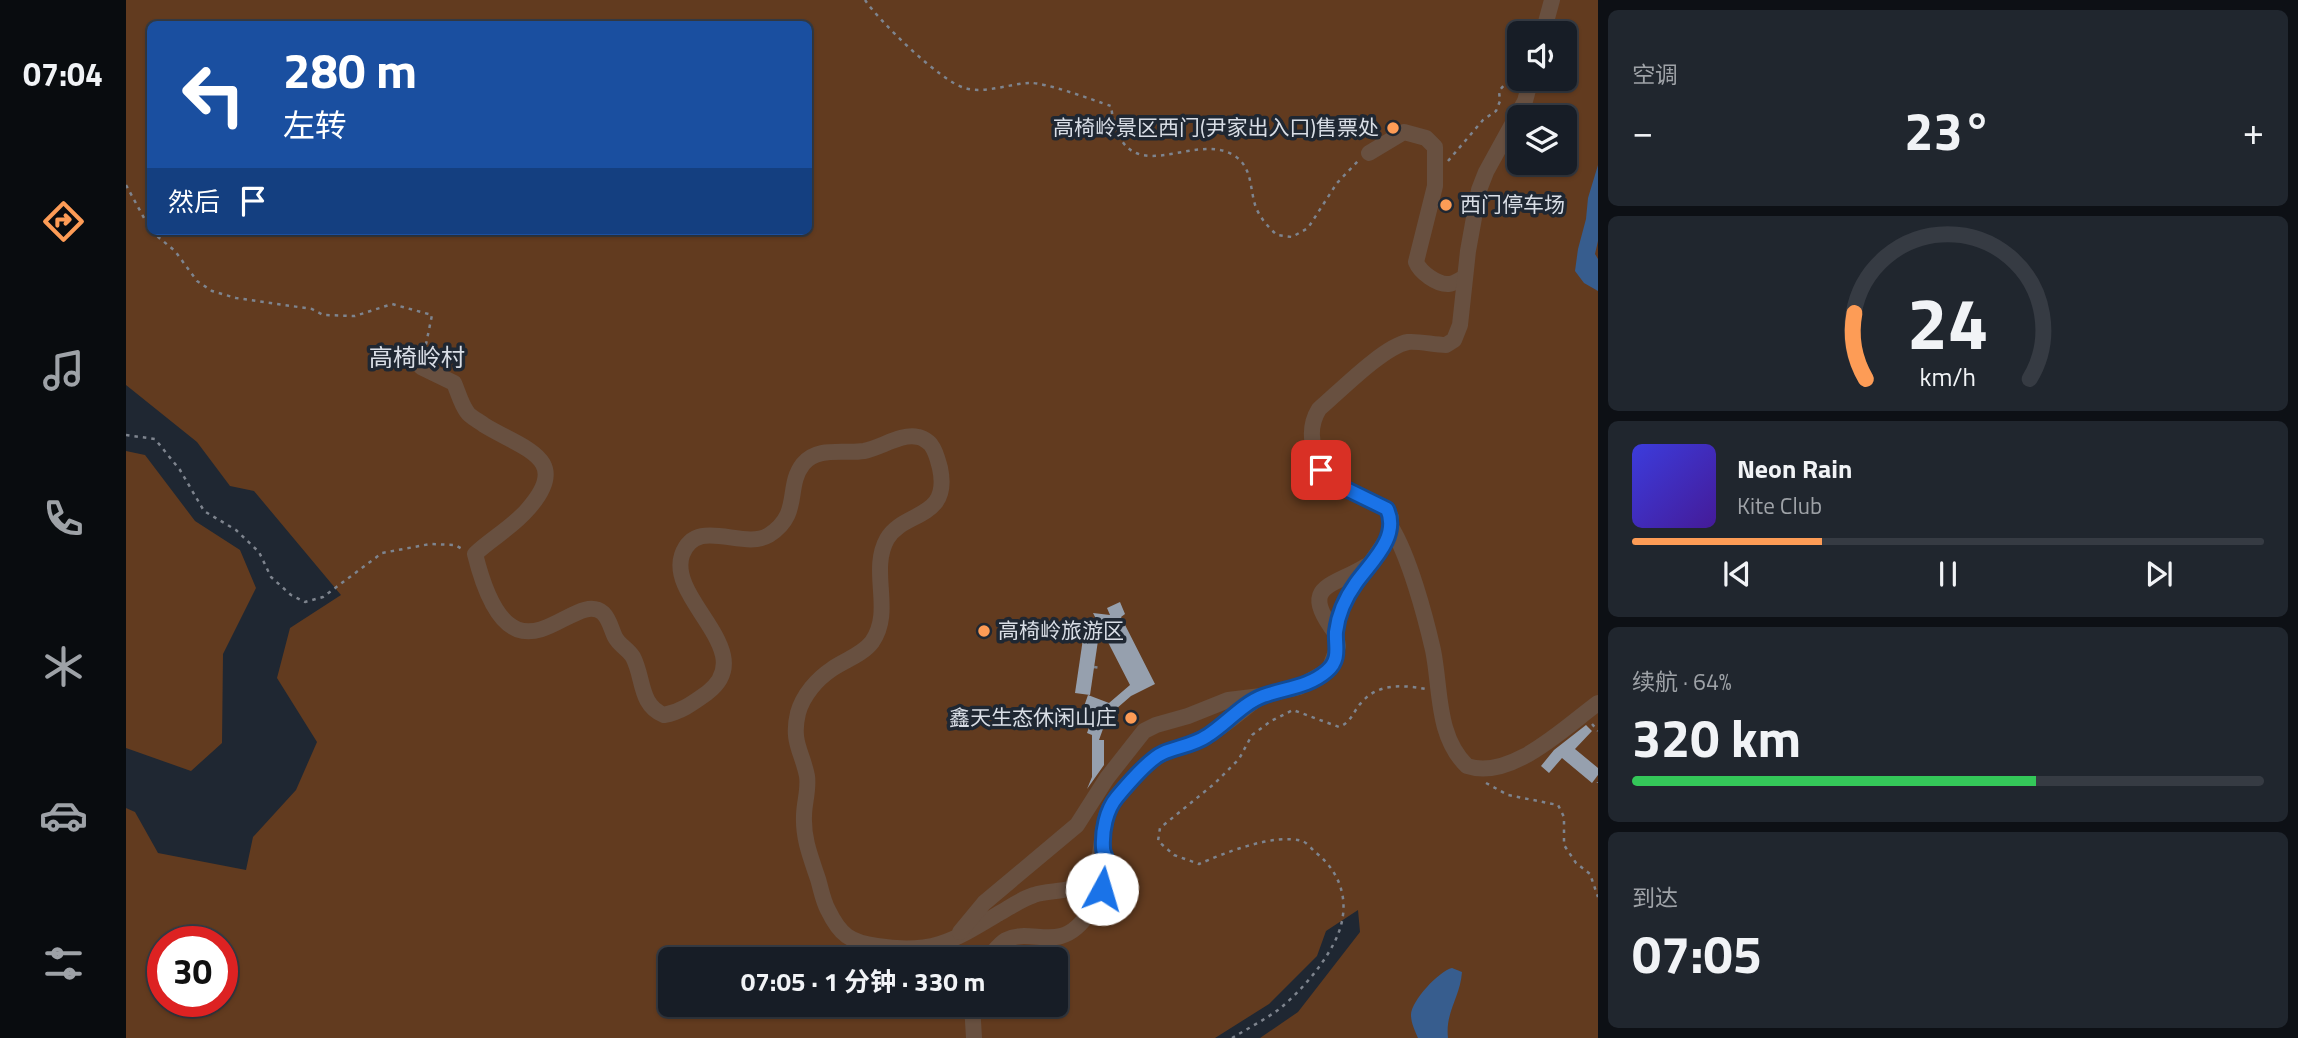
<!DOCTYPE html>
<html lang="zh">
<meta charset="utf-8">
<style>
:root{--surface:#171d26;--page:#20262e;--text:#f1f3f6;--muted:#9ea2a7;--line:#363b43;--accent:#fd9c56}
body{margin:0;font-family:"Titillium Web","Noto Sans SC",sans-serif;background:var(--page);color:var(--text);height:100vh;display:flex;flex-direction:column;font-size:26px;white-space:nowrap}
*{box-sizing:border-box;margin:0}
p{font-size:23px;color:var(--muted)}
.icon{flex:none;width:38px;height:38px;fill:none;stroke:currentColor;stroke-width:2;stroke-linecap:round;stroke-linejoin:round}
.map{position:relative;flex:1;overflow:hidden}
.drawer{display:flex;flex-direction:column;gap:10px;padding:10px;background:#0d1015;width:700px}
.drawer>*{flex:none}
.top-card{position:absolute;left:21px;top:21px;width:665px;height:214px;border-radius:10px;box-shadow:0 2px 5px #0004,0 0 0 2px var(--line);background:#1a4fa0;color:#fff;overflow:hidden}
.controls{position:absolute;left:1381px;top:21px;display:grid;gap:14px}
.controls a{display:grid;place-items:center;width:70px;height:70px;border-radius:10px;background:var(--surface);box-shadow:0 2px 5px #0004,0 0 0 2px var(--line);font-size:35px}
.speed{position:absolute;left:21px;top:926px;display:flex;gap:14px;font-size:35px;font-weight:700;text-align:center}
.speed>*{display:grid;place-content:center;width:91px;height:91px;border-radius:50%;background:var(--surface);box-shadow:0 2px 5px #0004,0 0 0 2px var(--line);line-height:1}
.speed .limit{border:10px solid #d22;background:#fff;color:#111}
.pin{position:absolute;display:grid;place-items:center;width:60px;height:60px;color:#fff;margin:-30px;border-radius:14px;box-shadow:0 4px 10px #0006}
.me{position:absolute;width:77px;margin:-38px;rotate:6deg;stroke-linejoin:round;filter:drop-shadow(0 0 5px #0008)}
.turn{display:flex;align-items:center;gap:24px;height:147px;padding:0 21px;font-size:32px}
.turn .icon{width:91px;height:91px;stroke-width:2.5}
.turn b{display:block;font-size:49px;line-height:60px}
.then{display:flex;align-items:center;height:66px;padding:0 21px;background:#0003;gap:14px;font-size:26px}
.big{font-size:52px;font-weight:700;line-height:1.1}
.drawer .tile{flex:1;display:flex;flex-direction:column;justify-content:center;gap:10px;min-width:0;padding:0 24px;border-radius:10px;background:var(--page)}
.drawer .dial{align-items:center;gap:0}
.dial svg{height:182px;overflow:visible;fill:none;stroke:var(--line);stroke-width:7;stroke-linecap:round;text-anchor:middle}
.dial text{fill:var(--text);stroke:none}
.song{display:flex;align-items:center;gap:21px}
.cover{width:84px;height:84px;border-radius:10px;background:linear-gradient(135deg,hsl(240 70% 55%),hsl(260 70% 35%))}
.played{height:7px;border-radius:4px;background:linear-gradient(90deg,var(--accent) 30%,var(--line) 30%)}
.keys{display:flex;justify-content:space-around;direction:ltr}
.heat{display:flex;justify-content:space-between;align-items:center;font-size:38px;direction:ltr}
.charge{height:10px;border-radius:5px;background:linear-gradient(90deg,#34c759 64%,var(--line) 0)}
.trip{position:absolute;left:532px;top:947px;width:410px;height:70px;border-radius:10px;background:var(--surface);box-shadow:0 2px 5px #0004,0 0 0 2px var(--line);font-weight:700;line-height:70px;text-align:center}
main{display:flex;flex:1;min-height:0}
.tabs{display:flex;flex-direction:column;width:126px;justify-content:space-around;align-items:center;background:#090c0f;color:var(--muted)}
.tabs .icon{width:49px;height:49px}
.tabs .active{color:var(--accent)}
.tabs b{font-size:32px;color:var(--text)}
.map>svg:first-child{display:block}
.green{fill:#623b1f;fill-rule:evenodd}
.water{fill:#375d8e}
.building{fill:#96a0ae}
.lines{fill:none;stroke-linecap:round;stroke-linejoin:round}
.path{stroke:#7e848e;stroke-width:2.5;stroke-dasharray:3.5 5;stroke-linecap:butt}
.minor{stroke:#685040;stroke-width:16}
.route-casing{stroke:#114b97;stroke-width:18}
.route{stroke:#1a73e8;stroke-width:12}
.poi-dot{fill:#fd9c56;stroke:#1f2732;stroke-width:2.5}
.labels{text-anchor:middle;stroke-width:7;stroke-linejoin:round;paint-order:stroke}
.poi-label{font-size:21px;fill:#d9dee6;stroke:#1f2732;text-anchor:end}
.quarter-label{font-size:24px;fill:#d9dee6;stroke:#1f2732}
</style>
<main>
<nav class="tabs">
<b>07:04</b>
<svg class="icon active" aria-label="directions" viewBox="0 0 24 24"><path d="M12 3l9 9-9 9-9-9zM9 14v-3h6M13 9l2 2-2 2"/></svg>
<svg class="icon" aria-label="music" viewBox="0 0 24 24"><path d="M9 18V5l10-2v13"/><circle cx="6" cy="18" r="3"/><circle cx="16" cy="16" r="3"/></svg>
<svg class="icon" aria-label="phone" viewBox="0 0 24 24"><path d="M5 4h4l2 5-3 2q2 4 5 5l2-3 5 2v4C11 20 4 13 5 4z"/></svg>
<svg class="icon" aria-label="climate" viewBox="0 0 24 24"><path d="M12 3v18M4 7l16 10M4 17L20 7"/></svg>
<svg class="icon" aria-label="car" viewBox="0 0 24 24"><path d="M5 17H2v-5l4-1 3-4h7l3 4 3 1v5h-3M9 17h6M6 11h13"/><circle cx="7" cy="17" r="2"/><circle cx="17" cy="17" r="2"/></svg>
<svg class="icon" aria-label="filters" viewBox="0 0 24 24"><path d="M4 7h16M4 17h16"/><circle cx="9" cy="7" r="2"/><circle cx="15" cy="17" r="2"/></svg>
</nav>
<div class="map">
<svg width="1472" height="1038" viewBox="0 0 1472 1038">
<rect width="100%" height="100%" fill="#1f2732"/>
<g class="green">
<path d="M0,0H1472V1038H1134L1172,1012L1234,932L1232,910L1200,931L1191,956L1143,1004L1089,1038H0V808L9,812L32,853L120,870L127,837L170,790L191,742L151,678L164,628L215,595L128,491L104,486L71,442L0,385ZM24,24H682V231H24ZM1393,33H1438V79H1393ZM1393,117H1438V163H1393ZM37,942H96V1001H37ZM544,959H929V1004H544Z"/>
<polygon points="0,451 19,455 69,521 114,550 130,588 97,654 96,743 65,771 0,748"/>
</g>
<g class="water">
<polygon points="1472,165 1472,241 1469,254 1472,259 1472,291 1458,283 1449,271 1452,249 1460,219 1462,198"/>
<path d="M1326,968L1336,972C1334,998 1319,1012 1322,1038H1292C1289,1031 1285,1023 1285,1015C1285,1001 1313,971 1326,968Z"/>
</g>
<g class="building">
<polygon points="994,602 999,614 995,617 1029,684 1005,696 990,709 987,716 982,715 973,740 978,740 978,765 961,789 966,777 966,735 961,733 966,719 955,715 962,695 983,703 1004,685 967,613 984,615 981,608"/>
<polygon points="959,625 974,627 964,695 949,693"/>
<polygon points="1460,725 1466,731 1449,749 1472,768 1472,775 1466,783 1436,758 1423,773 1415,766 1428,750"/>
</g>
<g class="lines">
<g class="path">
<path d="M739,0C753,21 815,82 839,88C859,94 882,84 903,83C919,82 967,100 985,106C997,199 1066,128 1109,156C1128,169 1123,192 1131,210C1136,220 1143,228 1151,235L1166,237L1182,228L1211,183L1232,161"/>
<polyline points="1322,161 1357,120 1370,111 1374,101 1373,91 1385,77 1393,58"/>
<polyline points="0,185 24,229"/>
<polyline points="25,231 49,251 71,281 86,291 110,298 186,309 197,315 229,316 266,304 306,315 298,354"/>
<polyline points="0,435 29,439 54,470 78,511 110,530 133,552 145,577 165,595 179,602 197,597 256,553 304,544 329,545 336,549"/>
<polyline points="968,667 975,668"/>
<polyline points="1466,724 1472,731"/>
<polyline points="1472,782 1472,783"/>
<polyline points="1360,783 1382,795 1432,805 1438,817 1438,845 1450,863 1464,874 1472,897"/>
<path d="M1106,1038C1121,1029 1138,1020 1152,1010C1173,993 1194,969 1207,945C1226,910 1219,875 1188,851C1185,848 1180,842 1176,841C1148,833 1098,853 1073,864L1048,855L1032,841L1034,828L1088,784L1113,759L1126,735L1145,721L1167,710L1213,727C1226,722 1227,711 1236,702C1252,683 1278,685 1300,689"/>
</g>
<g class="minor">
<polyline points="1417,33 1426,0"/>
<path d="M1243,153L1278,132L1300,138L1309,147V186L1290,262C1294,272 1311,285 1323,284C1328,284 1335,279 1339,277"/>
<path d="M295,367L328,383C332,392 335,404 341,412C344,417 353,421 358,425C397,449 447,458 402,509C387,527 366,538 349,554C386,703 446,586 477,613C484,620 485,629 489,637C493,645 502,649 507,657C518,678 513,705 538,715C555,712 567,703 581,693C635,652 541,600 556,555C570,515 617,551 643,535C676,514 659,487 677,464C691,446 718,454 738,451C755,448 775,433 792,437C796,437 804,443 805,445C810,451 812,461 814,468C825,520 778,510 761,539C743,571 768,611 746,642C736,655 719,660 706,669C691,679 677,695 672,713C665,742 676,751 681,776C683,790 678,803 678,816C677,839 685,858 692,879C695,889 697,901 702,910C714,935 724,942 751,946C805,955 827,941 872,914C883,908 895,899 908,895C926,889 946,894 961,879C981,859 972,834 982,811C989,793 1011,775 1024,762C1039,749 1059,748 1076,739C1094,730 1117,709 1135,696"/>
<path d="M1265,527C1283,556 1299,615 1307,650C1315,689 1310,736 1341,766C1385,781 1439,727 1472,703"/>
<path d="M1210,634C1173,585 1204,588 1240,566"/>
<path d="M834,932L858,903L951,825L981,778L1018,731L1030,725L1062,716L1102,700L1135,696L1173,687L1203,670L1212,646L1210,634L1214,614L1221,597L1261,539L1265,527V517L1261,509C1228,491 1202,490 1189,452C1184,437 1185,422 1193,409C1213,392 1258,346 1282,342C1294,341 1308,345 1320,345L1328,340L1334,325L1342,251L1353,190L1360,172L1399,101L1405,79"/>
<path d="M861,959C867,953 873,944 880,940C897,931 918,941 935,936C958,930 977,894 981,872C982,864 980,858 978,851"/>
<polyline points="846,1004 848,1038"/>
</g>
</g>
<g class="lines">
<g class="route-casing">
<path id="route" d="M976,889C978,880 982,872 981,863C981,858 977,853 977,848C976,831 980,810 991,797C1001,785 1023,759 1037,753C1051,747 1068,745 1081,736C1100,724 1116,704 1137,696C1159,688 1183,687 1201,671C1215,659 1209,646 1210,632C1212,614 1220,597 1230,583C1245,562 1274,537 1261,509L1212,485L1195,470"/>
</g>
<use href="#route" class="route"/>
</g>
<g class="poi-dot">
<circle cx="1267" cy="128" r="7"/>
<circle cx="1320" cy="205" r="7"/>
<circle cx="858" cy="631" r="7"/>
<circle cx="1005" cy="718" r="7"/>
</g>
<g class="labels">
<g class="poi-label">
<text x="1253" y="135">高椅岭景区西门(尹家出入口)售票处</text>
<text x="1334" y="212" text-anchor="start">西门停车场</text>
<text x="872" y="638" text-anchor="start">高椅岭旅游区</text>
<text x="991" y="725">鑫天生态休闲山庄</text>
</g>
<g class="quarter-label">
<text x="291" y="366">高椅岭村</text>
</g>
</g>
</svg>
<div class="controls">
<a><svg class="icon" aria-label="sound" viewBox="0 0 24 24"><path d="M4 9h4l5-4v14l-5-4H4zM17 9q2 3 0 6"/></svg></a>
<a><svg class="icon" aria-label="layers" viewBox="0 0 24 24"><path d="M12 4l9 5-9 5-9-5zM3 14l9 5 9-5"/></svg></a>
</div>
<div class="speed"><div class="limit">30</div></div>
<div class="pin" style="left:1195px;top:470px;background:#d93025"><svg class="icon" aria-label="arrive" viewBox="0 0 24 24"><path d="M6 21V4h12l-3 4 3 4H6"/></svg></div>
<svg class="me" style="left:976px;top:889px" viewBox="-20 -20 40 40"><circle r="19" fill="#fff"/><path d="M0-13L10 11 0 6-10 11z" fill="#1a73e8"/></svg>
<div class="trip">07:05 · 1 分钟 · 330 m</div>
<div class="top-card">
<div class="turn"><svg class="icon" aria-label="left" viewBox="0 0 24 24"><path d="M17 20v-9H6M10 6l-5 5 5 5"/></svg><div><b>280 m</b>左转</div></div>
<div class="then">然后<svg class="icon" aria-label="arrive" viewBox="0 0 24 24"><path d="M6 21V4h12l-3 4 3 4H6"/></svg></div>
</div>
</div>
<section class="drawer">
<div class="tile"><p>空调</p>
<div class="heat"><a>−</a><b class="big">23°</b><a>+</a></div>
</div>
<div class="tile dial"><svg viewBox="0 0 100 80">
<path d="M14 69A42 42 0 1 1 86 69"/>
<path d="M14 69A42 42 0 0 1 9 40" stroke="#fd9c56"/>
<text x="50" y="56" font-size="32" font-weight="700">24</text>
<text x="50" y="72" font-size="11">km/h</text>
</svg></div>
<div class="tile">
<div class="song"><i class="cover"></i><div><b>Neon Rain</b><p>Kite Club</p></div></div>
<div class="played"></div>
<div class="keys"><svg class="icon" aria-label="previous" viewBox="0 0 24 24"><path d="M18 5L8 12l10 7zM5 5v14"/></svg><svg class="icon" aria-label="pause" viewBox="0 0 24 24"><path d="M8 5v14M16 5v14"/></svg><svg class="icon" aria-label="next" viewBox="0 0 24 24"><path d="M6 5l10 7-10 7zM19 5v14"/></svg></div>
</div>
<div class="tile"><p>续航 · 64%</p><b class="big">320 km</b><div class="charge"></div></div>
<div class="tile"><p>到达</p><b class="big">07:05</b></div>
</section>
</main>
